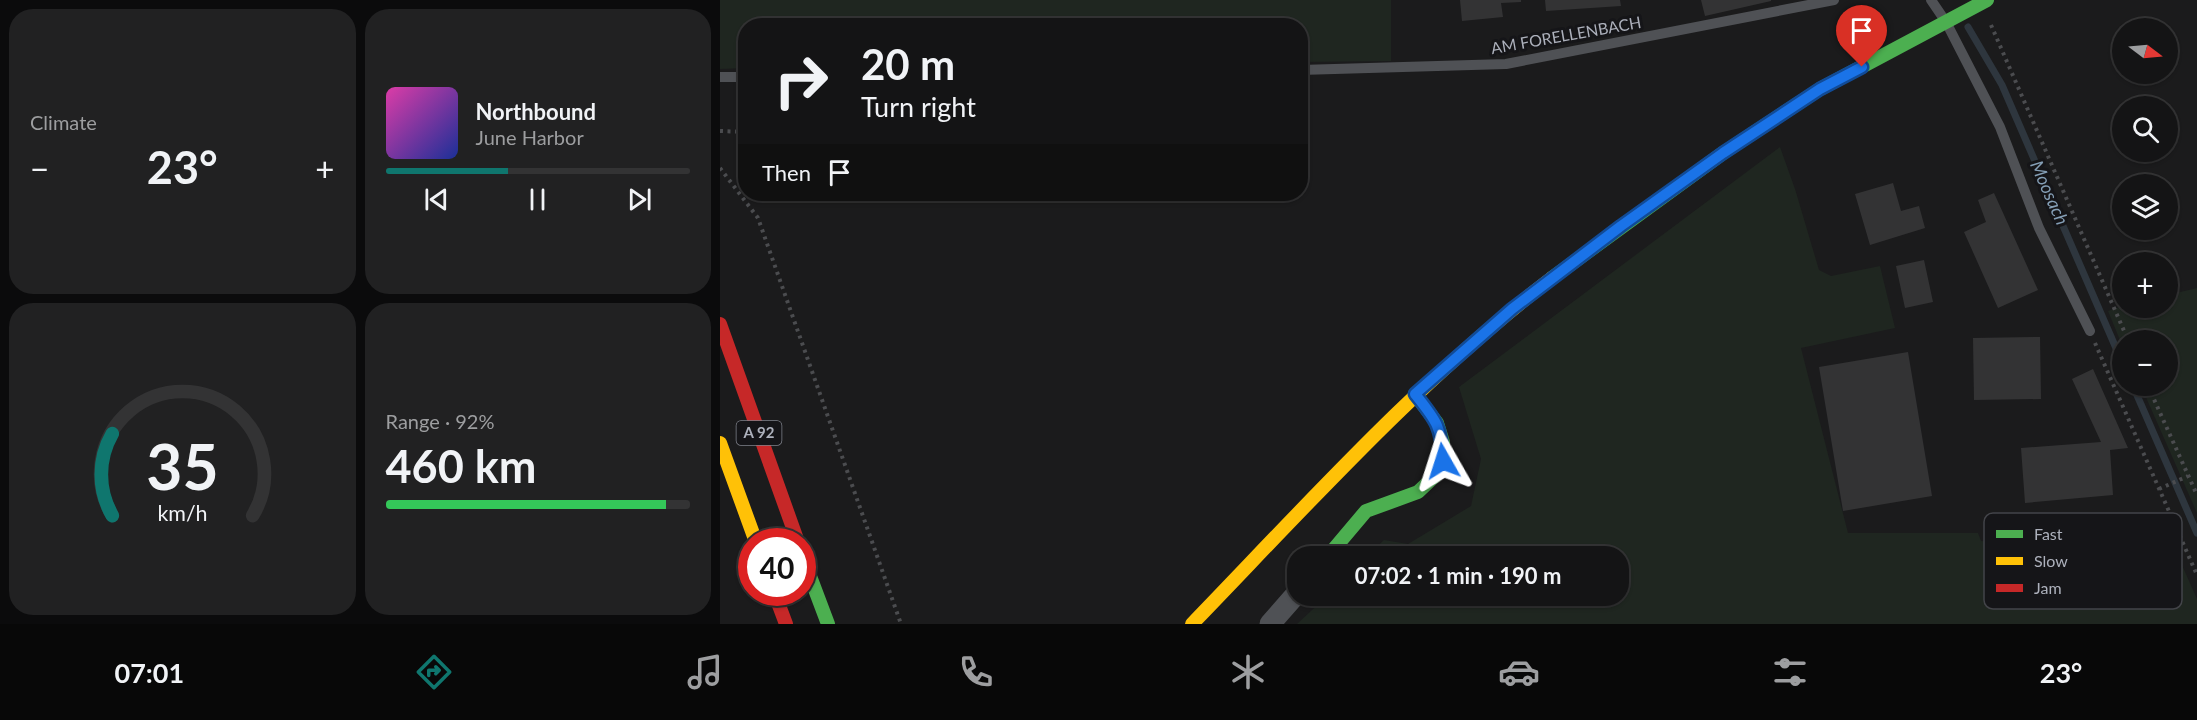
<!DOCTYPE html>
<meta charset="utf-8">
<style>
:root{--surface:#141415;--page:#212122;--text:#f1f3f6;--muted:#9d9ea0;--line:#333334;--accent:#0f766e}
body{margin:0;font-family:Lato,sans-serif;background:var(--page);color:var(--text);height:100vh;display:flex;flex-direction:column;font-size:22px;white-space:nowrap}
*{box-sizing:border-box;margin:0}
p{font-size:20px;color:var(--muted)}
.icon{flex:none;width:33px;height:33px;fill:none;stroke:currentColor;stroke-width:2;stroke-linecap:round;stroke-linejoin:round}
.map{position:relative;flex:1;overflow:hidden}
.details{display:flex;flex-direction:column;gap:9px;padding:9px;background:#0b0b0c;width:720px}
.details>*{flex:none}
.hud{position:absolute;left:18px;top:18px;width:570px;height:183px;border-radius:24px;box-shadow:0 2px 4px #0004,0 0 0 2px var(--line);background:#141415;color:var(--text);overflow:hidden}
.needle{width:39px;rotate:106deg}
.tools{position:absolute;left:1392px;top:18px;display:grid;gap:12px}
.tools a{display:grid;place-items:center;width:66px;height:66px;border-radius:50%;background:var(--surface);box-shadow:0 2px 4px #0004,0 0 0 2px var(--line);font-size:30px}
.speed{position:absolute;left:18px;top:528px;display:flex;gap:12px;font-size:30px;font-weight:700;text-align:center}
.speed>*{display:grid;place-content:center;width:78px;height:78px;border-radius:50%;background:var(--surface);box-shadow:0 2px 4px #0004,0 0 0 2px var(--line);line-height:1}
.speed .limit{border:9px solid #d22;background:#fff;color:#111}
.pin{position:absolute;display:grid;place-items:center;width:51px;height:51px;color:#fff;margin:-62px -26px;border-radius:50% 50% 50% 0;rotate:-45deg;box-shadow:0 0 6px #0007}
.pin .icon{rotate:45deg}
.me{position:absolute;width:66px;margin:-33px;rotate:354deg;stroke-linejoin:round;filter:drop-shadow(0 0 4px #0008)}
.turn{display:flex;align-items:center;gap:21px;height:126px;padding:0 24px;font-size:27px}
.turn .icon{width:78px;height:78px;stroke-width:2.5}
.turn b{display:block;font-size:42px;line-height:51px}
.then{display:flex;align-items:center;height:57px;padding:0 24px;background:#0003;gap:12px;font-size:22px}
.big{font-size:45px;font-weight:700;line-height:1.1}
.details .card{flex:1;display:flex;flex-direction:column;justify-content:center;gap:9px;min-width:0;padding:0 21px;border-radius:24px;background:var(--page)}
.details .dial{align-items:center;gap:0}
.dial svg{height:156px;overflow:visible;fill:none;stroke:var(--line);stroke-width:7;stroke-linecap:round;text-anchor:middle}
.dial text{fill:var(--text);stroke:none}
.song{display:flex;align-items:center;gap:18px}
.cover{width:72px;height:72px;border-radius:9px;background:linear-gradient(135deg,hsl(320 70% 55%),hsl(230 70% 35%))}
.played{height:6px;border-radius:3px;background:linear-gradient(90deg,var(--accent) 40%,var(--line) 40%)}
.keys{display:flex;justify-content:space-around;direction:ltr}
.heat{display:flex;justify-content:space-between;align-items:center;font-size:33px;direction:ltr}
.charge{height:9px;border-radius:4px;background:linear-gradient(90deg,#34c759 92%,var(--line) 0)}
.details .tiles{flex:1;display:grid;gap:9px;grid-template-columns:repeat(2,1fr)}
.trip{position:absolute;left:567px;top:546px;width:342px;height:60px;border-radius:24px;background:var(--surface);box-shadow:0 2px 4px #0004,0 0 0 2px var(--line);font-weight:700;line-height:60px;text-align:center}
.menu{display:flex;height:96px;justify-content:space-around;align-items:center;background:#080808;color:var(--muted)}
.menu .icon{width:42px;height:42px}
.menu .current{color:var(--accent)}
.menu b{font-size:27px;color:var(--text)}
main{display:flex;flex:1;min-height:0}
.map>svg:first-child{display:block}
.green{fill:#1f2620}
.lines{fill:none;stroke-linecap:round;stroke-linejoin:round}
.stream{stroke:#2e363e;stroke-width:7}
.building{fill:#333334}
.path{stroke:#4b4c4f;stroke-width:4;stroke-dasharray:3 4.5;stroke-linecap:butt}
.lane{stroke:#4f5155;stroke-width:10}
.street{stroke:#4f5155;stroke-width:21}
.fast{stroke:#4caf50;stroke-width:14}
.slow{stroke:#ffc107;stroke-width:14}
.jam{stroke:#c62828;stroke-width:14}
.route-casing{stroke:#114b97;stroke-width:15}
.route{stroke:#1a73e8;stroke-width:10}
.labels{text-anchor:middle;stroke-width:6;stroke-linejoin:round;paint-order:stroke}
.shield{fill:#151518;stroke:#7f828b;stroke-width:1.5}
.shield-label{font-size:15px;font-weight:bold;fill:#adb1bc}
.street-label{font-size:16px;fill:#adb1bc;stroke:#151518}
.water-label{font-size:18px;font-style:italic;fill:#859fb6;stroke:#151518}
.key{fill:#151518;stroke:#434449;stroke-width:1.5}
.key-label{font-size:16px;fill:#adb1bc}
</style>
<main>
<section class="details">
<div class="tiles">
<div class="card"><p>Climate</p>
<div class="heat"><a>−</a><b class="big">23°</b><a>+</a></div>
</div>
<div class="card">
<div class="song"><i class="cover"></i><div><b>Northbound</b><p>June Harbor</p></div></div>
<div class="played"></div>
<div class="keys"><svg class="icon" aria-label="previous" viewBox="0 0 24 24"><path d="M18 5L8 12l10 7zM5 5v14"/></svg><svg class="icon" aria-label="pause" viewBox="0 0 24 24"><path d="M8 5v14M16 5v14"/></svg><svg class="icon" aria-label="next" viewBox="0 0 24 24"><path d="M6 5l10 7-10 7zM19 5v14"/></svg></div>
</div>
<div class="card dial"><svg viewBox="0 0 100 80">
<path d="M14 69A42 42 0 1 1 86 69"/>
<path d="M14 69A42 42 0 0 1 14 27" stroke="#0f766e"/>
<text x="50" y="56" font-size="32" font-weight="700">35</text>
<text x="50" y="72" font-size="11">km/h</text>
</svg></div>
<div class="card"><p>Range · 92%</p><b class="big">460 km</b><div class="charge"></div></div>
</div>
</section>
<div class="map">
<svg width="1477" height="624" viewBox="0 0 1477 624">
<rect width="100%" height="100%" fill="#1b1b1c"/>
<g class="green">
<polygon points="0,0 671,0 671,61 581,62 580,26 26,26 25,68 0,69"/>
<polygon points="1060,147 1075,189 1099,270 1111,276 1160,266 1175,328 1081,348 1128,533 1258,533 1261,541 1453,545 1477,599 1477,624 577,624 607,596 898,596 898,556 647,556 664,540 688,544 751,506 761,459 739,387"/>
<polygon points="1477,288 1477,513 1421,386 1448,386 1448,340 1402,340 1402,345 1388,311 1402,306 1448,308 1448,295"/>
</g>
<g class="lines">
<g class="stream">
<polyline points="1248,27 1282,85 1402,362"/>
<polyline points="1413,386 1477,533"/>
</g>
</g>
<g class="building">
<polygon points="740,0 801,0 801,2 781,3 783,17 742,21"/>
<polygon points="825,0 900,0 901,6 826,11"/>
<polygon points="981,0 1051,0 1051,1 985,16"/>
<polygon points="1173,183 1181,211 1199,206 1205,228 1150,245 1135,194"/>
<polygon points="1274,193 1318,290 1278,308 1244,232 1266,222 1258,200"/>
<polygon points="1204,260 1213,302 1185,308 1176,266"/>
<polygon points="1320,337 1321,399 1254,400 1253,338"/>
<polygon points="1188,352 1212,496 1123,511 1099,367"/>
<polygon points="1373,369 1408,448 1390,450 1393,495 1305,503 1301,448 1381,442 1352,379"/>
</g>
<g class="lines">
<g class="path">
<polyline points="1271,25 1408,340"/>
<polyline points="0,131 26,132"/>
<polyline points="0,168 38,218 181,624"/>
<polyline points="1375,343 1477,575"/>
<polyline points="1428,386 1477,495"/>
<polyline points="1439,489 1468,476"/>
</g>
<g class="lane">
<polyline points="1211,0 1226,22 1280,127 1319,228 1370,331"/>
<polyline points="580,70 786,64 1114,0"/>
<polyline points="0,77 26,77"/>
</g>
<polyline class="street" points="550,624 578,592"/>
<g class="fast">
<polyline points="832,278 1003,153 1100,89 1267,0"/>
<polyline points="82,555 108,624"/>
<polyline points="608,556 646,511 698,492 717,474 723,461 723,442 717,423 695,394"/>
</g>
<g class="slow">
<polyline points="0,443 36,542"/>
<path d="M472,624C588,504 700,379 832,278"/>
</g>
<g class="jam">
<polyline points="0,324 78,542"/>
<polyline points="54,592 66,624"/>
</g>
</g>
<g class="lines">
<g class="route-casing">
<path id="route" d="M723,461C722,427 716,420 695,394L792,309L901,226L1003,153L1100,89L1142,67"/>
</g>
<use href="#route" class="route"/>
</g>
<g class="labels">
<rect class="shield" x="16.5" y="421" width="45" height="24" rx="4.5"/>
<g class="shield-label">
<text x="39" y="438">A 92</text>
</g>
<g class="street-label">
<text transform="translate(846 35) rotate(-10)" y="6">AM FORELLENBACH</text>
</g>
<g class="water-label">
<text transform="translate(1329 193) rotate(66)" y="6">Moosach</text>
</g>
</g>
<rect x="1264" y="513" width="198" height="96" rx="9" class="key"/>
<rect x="1276" y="530" width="27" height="8" fill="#4caf50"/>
<rect x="1276" y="557" width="27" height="8" fill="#ffc107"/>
<rect x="1276" y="584" width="27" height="8" fill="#c62828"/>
<g class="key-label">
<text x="1314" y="540">Fast</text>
<text x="1314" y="567">Slow</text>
<text x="1314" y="594">Jam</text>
</g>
</svg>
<div class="tools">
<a><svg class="needle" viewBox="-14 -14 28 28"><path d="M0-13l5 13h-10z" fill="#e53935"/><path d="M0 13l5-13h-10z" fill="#9d9ea0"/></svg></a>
<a><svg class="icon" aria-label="search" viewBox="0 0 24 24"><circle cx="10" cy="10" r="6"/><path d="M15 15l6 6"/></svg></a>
<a><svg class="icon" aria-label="layers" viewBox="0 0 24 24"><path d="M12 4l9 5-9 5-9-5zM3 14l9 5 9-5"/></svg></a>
<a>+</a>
<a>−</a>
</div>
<div class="speed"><div class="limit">40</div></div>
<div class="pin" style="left:1142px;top:67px;background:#d93025"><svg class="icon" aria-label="arrive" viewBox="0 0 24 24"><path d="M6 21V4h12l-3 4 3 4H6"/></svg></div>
<svg class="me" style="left:723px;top:461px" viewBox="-20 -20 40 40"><path d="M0-17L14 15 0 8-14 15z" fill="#1a73e8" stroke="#fff" stroke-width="4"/></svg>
<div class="trip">07:02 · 1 min · 190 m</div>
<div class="hud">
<div class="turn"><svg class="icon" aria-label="right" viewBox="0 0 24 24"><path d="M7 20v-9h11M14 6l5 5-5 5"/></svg><div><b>20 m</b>Turn right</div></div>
<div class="then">Then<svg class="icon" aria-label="arrive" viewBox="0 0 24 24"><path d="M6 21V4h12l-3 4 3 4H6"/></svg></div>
</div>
</div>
</main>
<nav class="menu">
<b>07:01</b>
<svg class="icon current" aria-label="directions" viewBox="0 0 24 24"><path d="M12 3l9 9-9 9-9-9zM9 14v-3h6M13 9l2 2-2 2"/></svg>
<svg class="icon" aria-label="music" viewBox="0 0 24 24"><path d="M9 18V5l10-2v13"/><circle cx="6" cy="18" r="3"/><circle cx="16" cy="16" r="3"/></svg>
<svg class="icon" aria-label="phone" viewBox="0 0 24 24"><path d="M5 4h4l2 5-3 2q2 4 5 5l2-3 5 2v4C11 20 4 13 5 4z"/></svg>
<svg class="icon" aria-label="climate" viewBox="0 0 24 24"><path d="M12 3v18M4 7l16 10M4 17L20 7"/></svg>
<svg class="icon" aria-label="car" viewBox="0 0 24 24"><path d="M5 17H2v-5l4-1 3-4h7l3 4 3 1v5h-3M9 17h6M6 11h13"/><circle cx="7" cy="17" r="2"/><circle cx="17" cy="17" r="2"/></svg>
<svg class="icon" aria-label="filters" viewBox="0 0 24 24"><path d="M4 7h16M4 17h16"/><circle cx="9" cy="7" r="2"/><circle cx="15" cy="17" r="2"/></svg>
<b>23°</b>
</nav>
